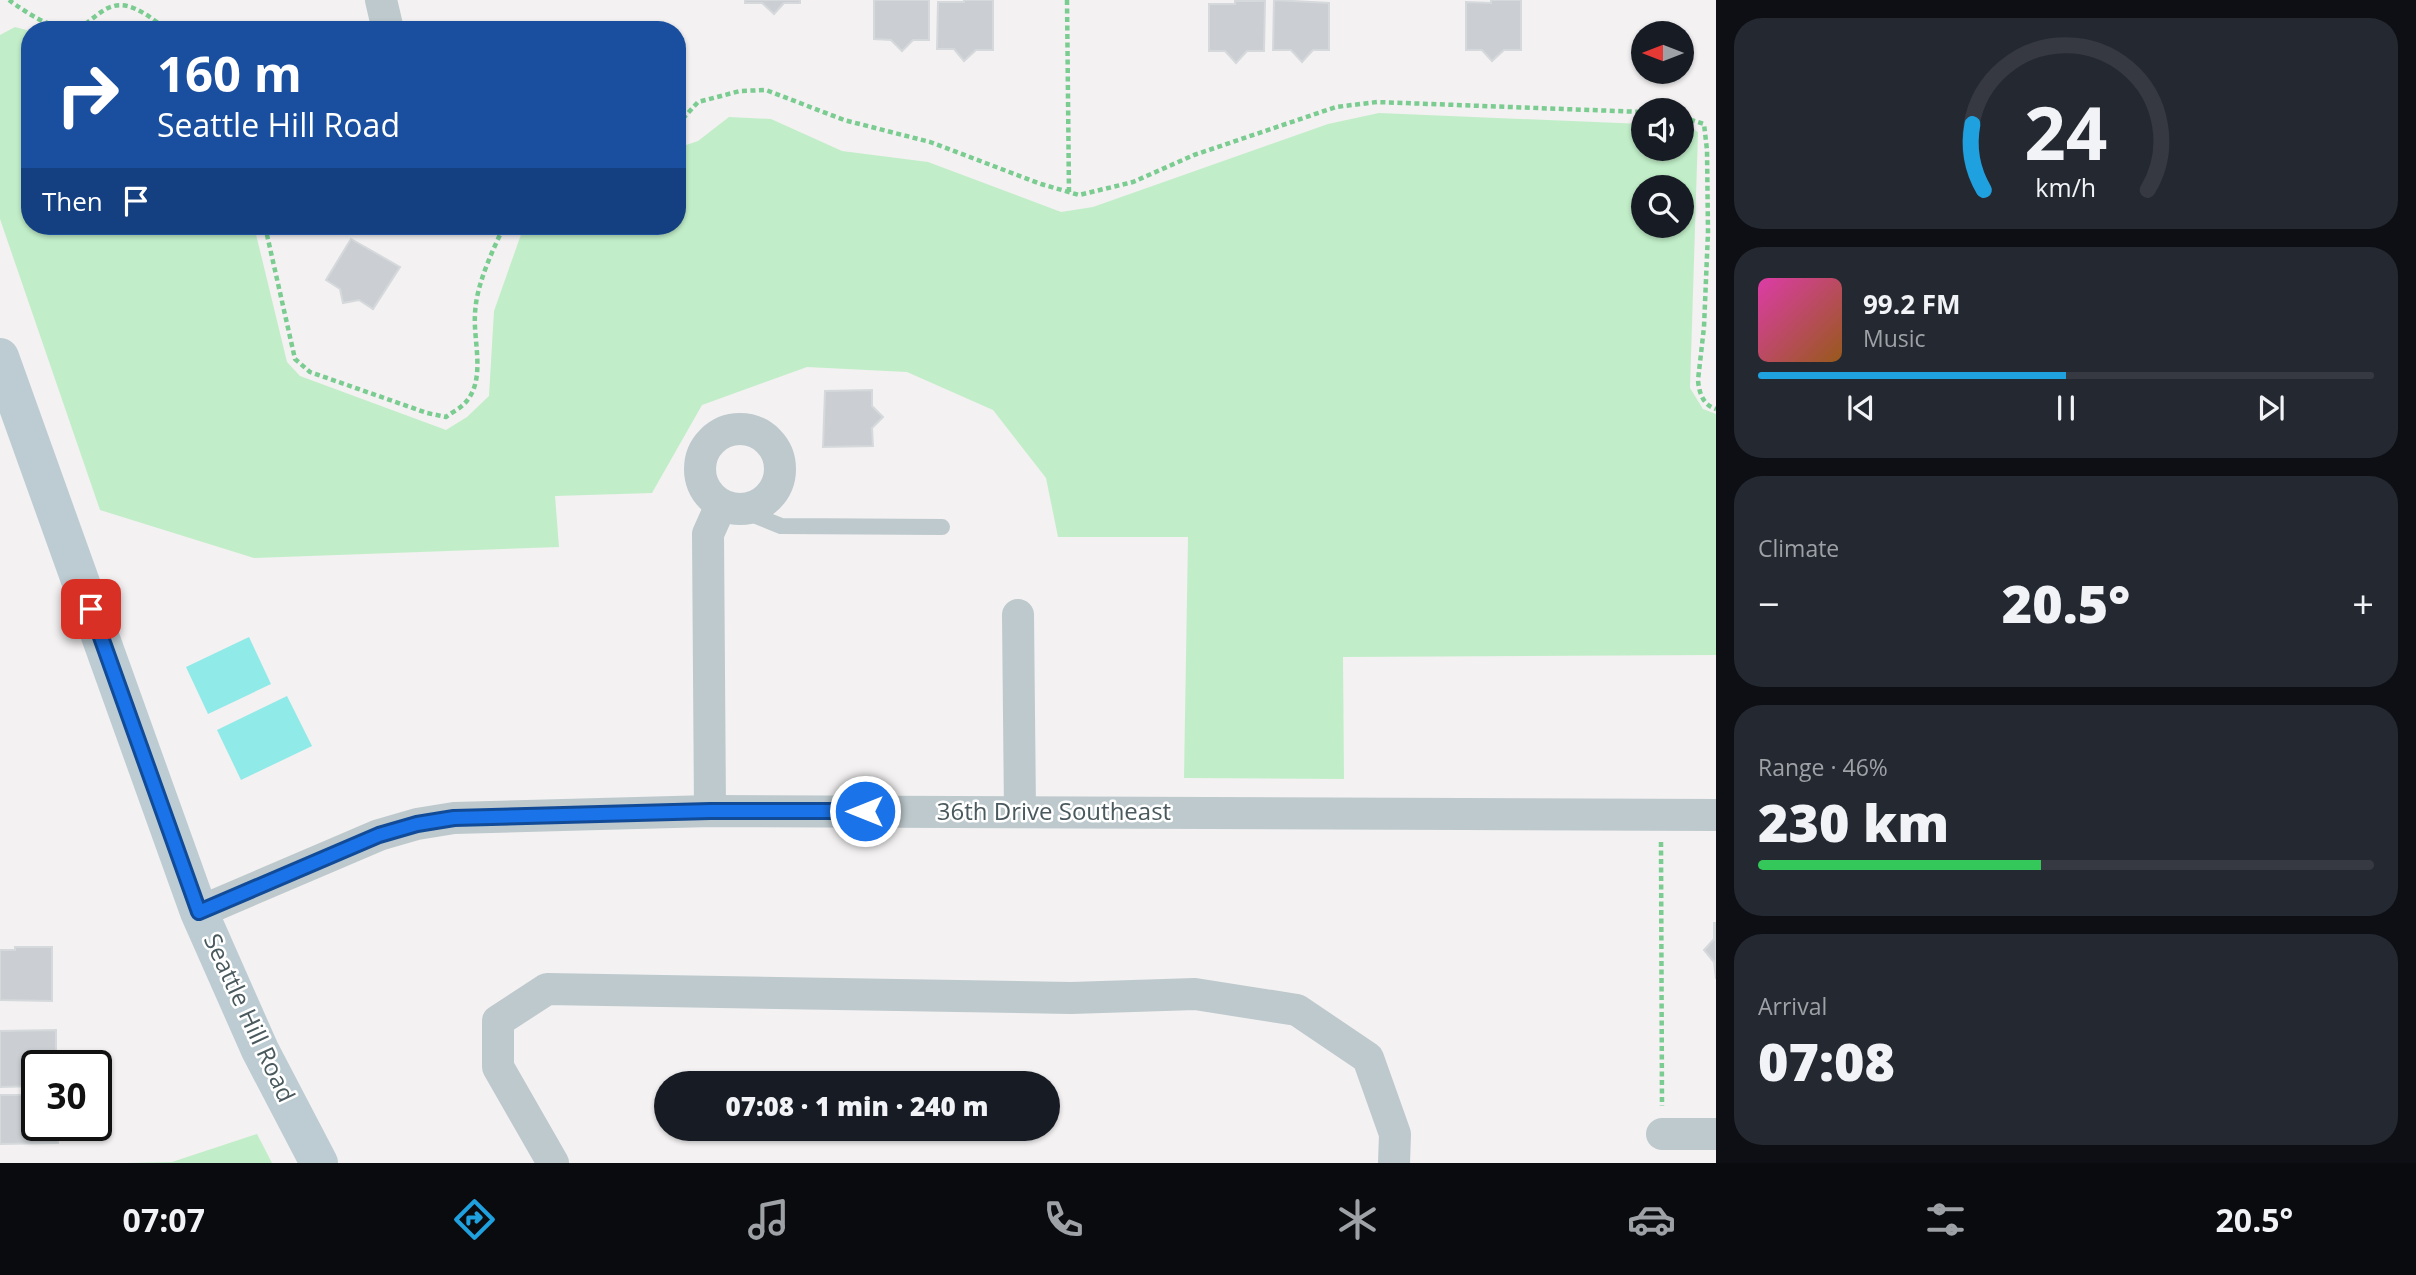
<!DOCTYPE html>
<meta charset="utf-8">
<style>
:root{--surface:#171b24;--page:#242831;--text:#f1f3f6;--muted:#9ea1a6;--line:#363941;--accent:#1fa0df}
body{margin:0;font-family:"Open Sans",sans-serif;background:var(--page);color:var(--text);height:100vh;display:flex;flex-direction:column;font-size:26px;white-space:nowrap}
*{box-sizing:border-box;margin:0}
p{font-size:23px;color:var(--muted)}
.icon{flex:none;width:38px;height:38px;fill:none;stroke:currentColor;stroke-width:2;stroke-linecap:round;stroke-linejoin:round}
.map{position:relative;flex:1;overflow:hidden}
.panel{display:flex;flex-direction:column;gap:18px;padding:18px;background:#0d0f14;width:700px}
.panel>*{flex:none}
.top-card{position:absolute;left:21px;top:21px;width:665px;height:214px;border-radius:28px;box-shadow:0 2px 5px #0004;background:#1a4fa0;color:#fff;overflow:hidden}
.needle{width:46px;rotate:270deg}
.controls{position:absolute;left:1631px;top:21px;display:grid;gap:14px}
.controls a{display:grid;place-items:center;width:63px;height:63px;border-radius:50%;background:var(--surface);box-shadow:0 2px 5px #0004;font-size:35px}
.speed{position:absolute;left:21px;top:1050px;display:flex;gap:14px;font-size:35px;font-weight:700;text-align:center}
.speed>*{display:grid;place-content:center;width:91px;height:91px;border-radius:50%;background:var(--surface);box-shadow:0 2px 5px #0004;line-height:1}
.speed .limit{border:4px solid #111;border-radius:10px;background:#fff;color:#111}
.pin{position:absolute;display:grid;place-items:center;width:60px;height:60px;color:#fff;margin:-30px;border-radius:14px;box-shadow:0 4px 10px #0006}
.me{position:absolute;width:77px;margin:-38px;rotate:270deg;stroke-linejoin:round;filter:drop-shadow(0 0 5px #0008)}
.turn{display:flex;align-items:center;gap:24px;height:147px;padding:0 21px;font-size:32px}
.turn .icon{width:91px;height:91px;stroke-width:2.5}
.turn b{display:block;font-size:49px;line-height:60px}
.then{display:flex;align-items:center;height:66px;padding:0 21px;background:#0003;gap:14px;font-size:26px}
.big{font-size:52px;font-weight:800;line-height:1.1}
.panel .tile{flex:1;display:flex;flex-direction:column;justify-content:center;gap:10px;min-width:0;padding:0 24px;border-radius:28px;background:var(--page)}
.panel .dial{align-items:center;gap:0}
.dial svg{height:182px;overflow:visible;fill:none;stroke:var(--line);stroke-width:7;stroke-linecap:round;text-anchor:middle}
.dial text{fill:var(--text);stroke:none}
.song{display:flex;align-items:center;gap:21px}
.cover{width:84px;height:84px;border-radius:10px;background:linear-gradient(135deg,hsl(320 70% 55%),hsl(30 70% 35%))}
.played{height:7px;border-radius:4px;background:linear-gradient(90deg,var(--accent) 50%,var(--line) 50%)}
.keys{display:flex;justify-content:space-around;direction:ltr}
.heat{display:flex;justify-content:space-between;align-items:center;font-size:38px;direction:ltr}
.charge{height:10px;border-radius:5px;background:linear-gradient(90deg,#34c759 46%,var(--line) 0)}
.trip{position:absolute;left:654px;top:1071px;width:406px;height:70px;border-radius:35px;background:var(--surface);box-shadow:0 2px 5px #0004;font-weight:800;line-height:70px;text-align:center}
.tab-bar{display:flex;height:112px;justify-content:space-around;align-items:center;background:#090b0e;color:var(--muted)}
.tab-bar .icon{width:49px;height:49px}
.tab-bar .current{color:var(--accent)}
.tab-bar b{font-size:32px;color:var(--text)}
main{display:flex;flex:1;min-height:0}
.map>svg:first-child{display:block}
.green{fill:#c1eec8;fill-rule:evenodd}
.water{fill:#90eae8}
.building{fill:#cbcfd3;stroke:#d5d9dc;stroke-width:2}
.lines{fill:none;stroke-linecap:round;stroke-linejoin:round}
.path{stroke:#7acc90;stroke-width:4.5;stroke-dasharray:5 3.5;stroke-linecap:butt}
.lane{stroke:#bdc9cd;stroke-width:16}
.street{stroke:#bdc9cd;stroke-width:32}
.secondary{stroke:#bdccd2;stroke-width:38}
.route-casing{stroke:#114b97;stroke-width:18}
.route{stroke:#1a73e8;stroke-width:12}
.labels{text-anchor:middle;stroke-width:5;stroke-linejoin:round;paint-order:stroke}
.street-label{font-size:24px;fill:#49595e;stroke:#fff}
</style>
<main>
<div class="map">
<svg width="1716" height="1163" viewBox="0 0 1716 1163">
<rect width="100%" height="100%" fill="#f3f1f1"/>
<g class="green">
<path d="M15,27L30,31V226H254L287,362L300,376L446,430L467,417L489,396L494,311L524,226H677V148L698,141L729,117L771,119L842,151L928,162L1061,212L1093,207L1328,124L1379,113L1643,124V149H1682V126H1688L1698,132L1690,388L1703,409L1716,414V655L1343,657L1344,779L1184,778L1188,537H1058L1046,478L993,410L907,372L807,367L702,405L652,493L555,496L559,547L254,558L100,510L0,219V35ZM1643,187H1682V226H1643Z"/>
<polygon points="257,1134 272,1163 126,1163 172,1162"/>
</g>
<g class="water">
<polygon points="249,637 271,684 208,714 186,667"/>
<polygon points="287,696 312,746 241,780 217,730"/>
</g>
<g class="building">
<polygon points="745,0 800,0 800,3 784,3 774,14 762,3 745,3"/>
<polygon points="874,0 929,0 929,40 913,40 902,51 891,40 874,39"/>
<polygon points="964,0 993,0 993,50 976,50 964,61 954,49 937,49 938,2 964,2"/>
<polygon points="1274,0 1329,3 1329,50 1313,50 1302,62 1291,50 1273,50"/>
<polygon points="1491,0 1521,0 1521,50 1504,50 1492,61 1482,50 1466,50 1466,2 1491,3"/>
<polygon points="1235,1 1265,1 1264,51 1247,51 1236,63 1225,51 1209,51 1209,4 1235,4"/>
<polygon points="351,239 400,267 373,309 359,300 343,303 340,289 326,280"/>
<polygon points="872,390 872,406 883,417 872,428 873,446 823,447 825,391"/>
<polygon points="1714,923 1716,923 1716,979 1714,962 1704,950 1714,939"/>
<polygon points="15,947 52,947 52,1001 0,1000 0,950 15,950"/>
<polygon points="56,1030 56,1066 37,1066 37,1086 0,1087 0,1031"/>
<polygon points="0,1095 37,1095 37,1125 58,1125 58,1143 0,1144"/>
</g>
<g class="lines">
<g class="path">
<path d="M9,0C25,12 62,37 82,26C92,20 103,8 114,6C132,1 154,20 167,30"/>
<polyline points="1067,0 1069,194"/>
<path d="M1682,117L1704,124L1707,150L1708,232L1704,327L1698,380C1699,393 1703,405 1716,409"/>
<polyline points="677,125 698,102 740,91 766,90 844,120 930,142 1041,184 1079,195 1133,182 1194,155 1336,107 1377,102 1643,112"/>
<path d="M265,226L295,359L310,372L427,413L446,417C451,413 459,409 464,404C487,381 473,342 475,314C476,285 492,252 504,226"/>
<polyline points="1661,842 1662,1106"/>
</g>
<polyline class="lane" points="739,509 781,526 942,527"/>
<g class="street">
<polyline points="381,0 388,30"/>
<circle cx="740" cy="469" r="40"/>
<polyline points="1018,615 1020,812"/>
<polyline points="710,811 708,534 721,505"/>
<polyline points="199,912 379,835 417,824 454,818 710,811 1716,815"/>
<polyline points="1662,1134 1716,1134"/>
<polyline points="553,1163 498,1067 498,1021 547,989 1071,998 1195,994 1297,1010 1368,1058 1395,1134 1394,1163"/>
</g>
<polyline class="secondary" points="0,357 199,912 260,1050 319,1163"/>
</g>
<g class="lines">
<g class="route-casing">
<polyline id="route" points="91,609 199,912 379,835 417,824 454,818 710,811 865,811"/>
</g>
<use href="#route" class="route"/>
</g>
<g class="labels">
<g class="street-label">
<text x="1054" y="820">36th Drive Southeast</text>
<text transform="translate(249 1018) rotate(65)" y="8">Seattle Hill Road</text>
</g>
</g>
</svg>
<div class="controls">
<a><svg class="needle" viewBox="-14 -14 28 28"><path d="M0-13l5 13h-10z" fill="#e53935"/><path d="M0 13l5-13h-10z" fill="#9ea1a6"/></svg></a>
<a><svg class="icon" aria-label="sound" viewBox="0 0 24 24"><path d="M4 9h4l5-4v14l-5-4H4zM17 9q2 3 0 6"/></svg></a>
<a><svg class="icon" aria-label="search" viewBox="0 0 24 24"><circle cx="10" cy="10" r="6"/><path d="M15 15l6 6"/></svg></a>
</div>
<div class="speed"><div class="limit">30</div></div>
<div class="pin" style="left:91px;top:609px;background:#d93025"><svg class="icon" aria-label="arrive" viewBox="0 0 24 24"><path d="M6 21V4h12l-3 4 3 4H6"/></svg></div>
<svg class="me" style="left:865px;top:811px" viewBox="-20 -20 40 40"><circle r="17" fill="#1a73e8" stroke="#fff" stroke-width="3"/><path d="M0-11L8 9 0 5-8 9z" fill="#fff"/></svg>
<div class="trip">07:08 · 1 min · 240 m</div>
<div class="top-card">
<div class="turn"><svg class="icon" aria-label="right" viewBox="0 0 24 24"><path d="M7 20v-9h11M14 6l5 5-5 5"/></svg><div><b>160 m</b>Seattle Hill Road</div></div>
<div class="then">Then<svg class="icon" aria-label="arrive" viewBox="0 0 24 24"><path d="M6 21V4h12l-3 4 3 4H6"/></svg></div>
</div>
</div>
<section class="panel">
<div class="tile dial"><svg viewBox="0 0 100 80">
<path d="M14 69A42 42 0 1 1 86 69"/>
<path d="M14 69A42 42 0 0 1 9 40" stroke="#1fa0df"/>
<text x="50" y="56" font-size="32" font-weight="700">24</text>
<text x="50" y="72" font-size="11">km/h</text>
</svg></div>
<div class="tile">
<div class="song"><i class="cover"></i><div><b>99.2 FM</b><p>Music</p></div></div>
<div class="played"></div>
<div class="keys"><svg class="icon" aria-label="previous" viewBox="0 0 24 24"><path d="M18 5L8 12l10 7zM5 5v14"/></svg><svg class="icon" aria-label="pause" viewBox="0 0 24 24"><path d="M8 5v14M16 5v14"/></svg><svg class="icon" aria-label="next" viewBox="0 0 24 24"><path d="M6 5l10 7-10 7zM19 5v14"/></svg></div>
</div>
<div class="tile"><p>Climate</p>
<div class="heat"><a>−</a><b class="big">20.5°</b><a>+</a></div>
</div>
<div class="tile"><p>Range · 46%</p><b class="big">230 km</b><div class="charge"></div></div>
<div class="tile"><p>Arrival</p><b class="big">07:08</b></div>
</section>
</main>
<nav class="tab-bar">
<b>07:07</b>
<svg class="icon current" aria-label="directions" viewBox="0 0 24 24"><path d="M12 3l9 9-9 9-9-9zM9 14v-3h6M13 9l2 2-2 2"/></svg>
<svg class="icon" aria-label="music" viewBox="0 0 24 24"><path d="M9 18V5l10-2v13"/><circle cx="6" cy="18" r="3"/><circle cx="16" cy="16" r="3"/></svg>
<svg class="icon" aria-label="phone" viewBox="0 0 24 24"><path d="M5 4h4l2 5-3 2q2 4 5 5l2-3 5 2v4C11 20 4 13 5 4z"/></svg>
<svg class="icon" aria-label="climate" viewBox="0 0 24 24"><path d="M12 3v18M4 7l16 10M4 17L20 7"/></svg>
<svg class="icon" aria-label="car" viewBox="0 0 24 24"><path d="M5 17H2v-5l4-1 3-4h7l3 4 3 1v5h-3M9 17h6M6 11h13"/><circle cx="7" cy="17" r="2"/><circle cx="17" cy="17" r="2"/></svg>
<svg class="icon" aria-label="filters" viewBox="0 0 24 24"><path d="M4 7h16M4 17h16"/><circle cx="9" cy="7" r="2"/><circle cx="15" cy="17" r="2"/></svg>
<b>20.5°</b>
</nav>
